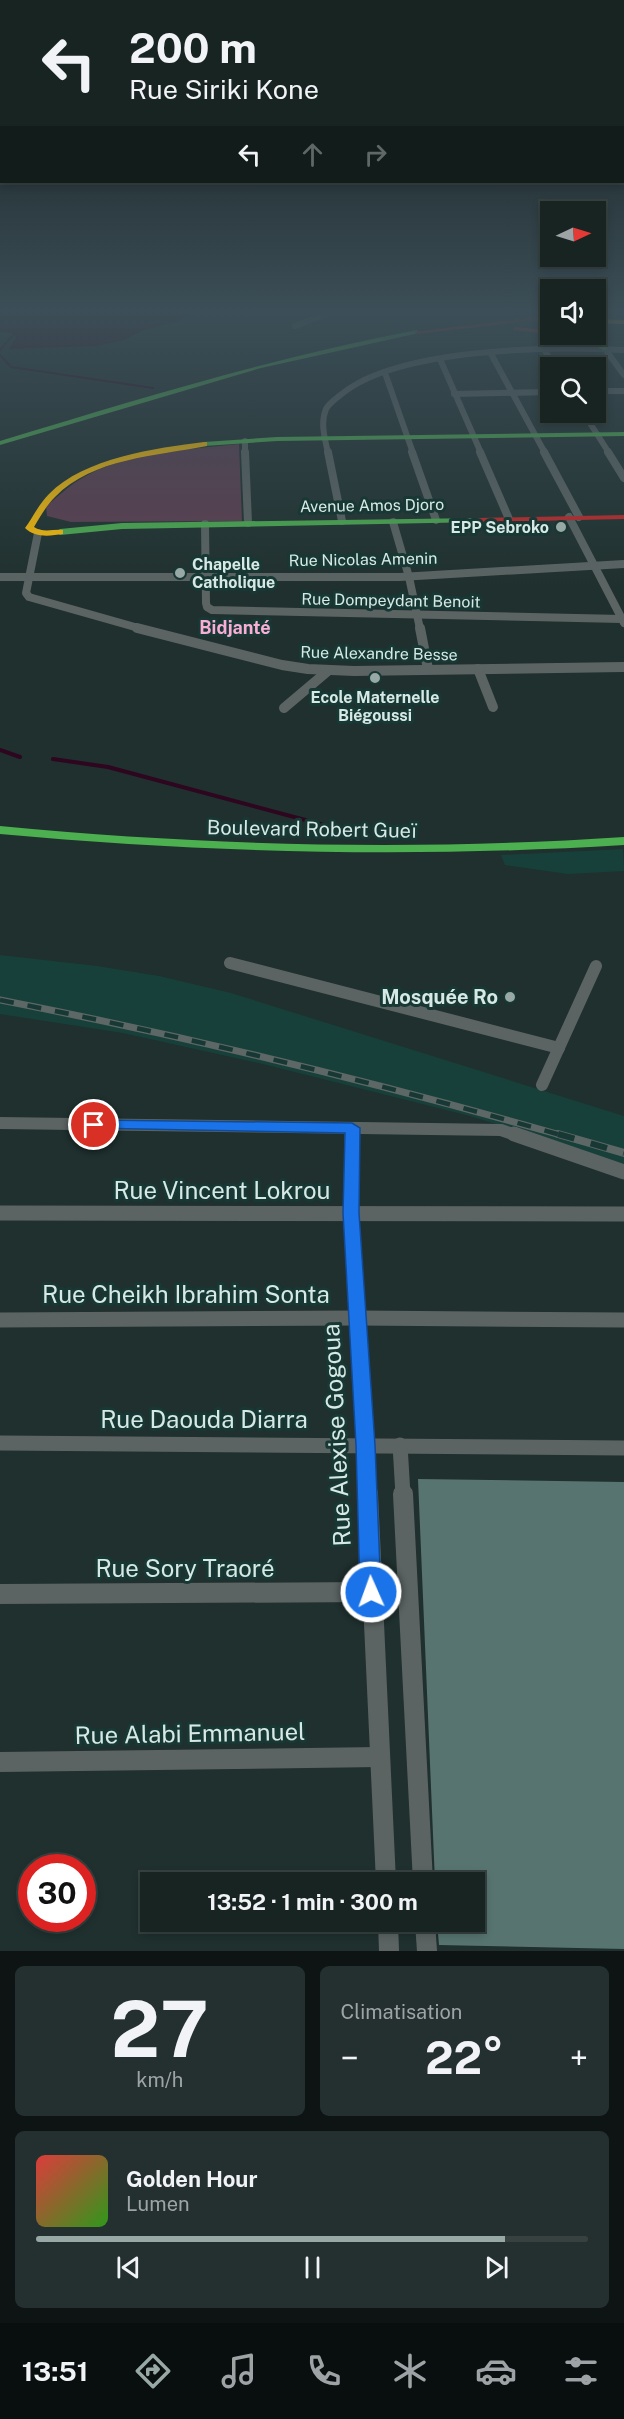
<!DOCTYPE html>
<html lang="fr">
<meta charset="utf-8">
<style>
:root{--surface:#172422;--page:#24302f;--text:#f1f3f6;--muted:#9ea4a5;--line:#364140;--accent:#97a8a5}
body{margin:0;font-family:"Public Sans",sans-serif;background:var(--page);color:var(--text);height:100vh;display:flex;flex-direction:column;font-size:22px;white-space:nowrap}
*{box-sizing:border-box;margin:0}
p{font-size:20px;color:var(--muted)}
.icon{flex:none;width:33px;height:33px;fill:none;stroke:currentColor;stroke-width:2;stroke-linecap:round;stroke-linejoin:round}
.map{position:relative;height:1951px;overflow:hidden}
.drawer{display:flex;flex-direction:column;gap:15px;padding:15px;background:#0d1413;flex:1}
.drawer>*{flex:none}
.guide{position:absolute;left:0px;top:0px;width:624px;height:183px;box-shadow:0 3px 9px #0003,0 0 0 2px var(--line);background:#172422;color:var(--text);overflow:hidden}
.needle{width:39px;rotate:86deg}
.buttons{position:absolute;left:540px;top:201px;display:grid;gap:12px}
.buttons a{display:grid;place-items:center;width:66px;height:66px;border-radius:0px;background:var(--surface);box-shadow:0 3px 9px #0003,0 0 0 2px var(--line);font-size:30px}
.speed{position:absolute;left:18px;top:1854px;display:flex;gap:12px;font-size:30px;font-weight:700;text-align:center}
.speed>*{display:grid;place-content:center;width:78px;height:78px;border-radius:50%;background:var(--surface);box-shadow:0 3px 9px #0003,0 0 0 2px var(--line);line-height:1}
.speed .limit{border:9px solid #d22;background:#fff;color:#111}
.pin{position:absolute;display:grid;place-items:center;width:51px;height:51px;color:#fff;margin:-26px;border:3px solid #fff;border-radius:50%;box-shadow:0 2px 6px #0007}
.me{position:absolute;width:66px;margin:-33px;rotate:358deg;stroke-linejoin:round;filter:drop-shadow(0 0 4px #0008)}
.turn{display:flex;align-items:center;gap:21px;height:126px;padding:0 30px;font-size:27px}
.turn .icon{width:78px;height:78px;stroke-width:2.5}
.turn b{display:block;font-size:42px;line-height:51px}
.lanes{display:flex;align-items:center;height:57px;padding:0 30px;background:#0003;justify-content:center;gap:30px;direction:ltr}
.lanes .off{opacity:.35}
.big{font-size:45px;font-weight:700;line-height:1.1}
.drawer .card{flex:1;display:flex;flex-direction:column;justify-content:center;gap:9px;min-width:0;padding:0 21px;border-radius:9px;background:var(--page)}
.drawer .dial{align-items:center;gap:0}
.dial b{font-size:78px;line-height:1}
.song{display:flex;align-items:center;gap:18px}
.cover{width:72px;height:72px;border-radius:9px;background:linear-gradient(135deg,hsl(0 70% 55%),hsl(110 70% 35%))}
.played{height:6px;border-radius:3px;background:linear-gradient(90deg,var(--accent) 85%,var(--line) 85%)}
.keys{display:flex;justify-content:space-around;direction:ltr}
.heat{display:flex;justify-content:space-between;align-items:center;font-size:33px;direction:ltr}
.drawer .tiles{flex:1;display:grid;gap:15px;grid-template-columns:1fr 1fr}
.card:last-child{grid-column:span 2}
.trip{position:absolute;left:140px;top:1872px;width:345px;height:60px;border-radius:0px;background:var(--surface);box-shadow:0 3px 9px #0003,0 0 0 2px var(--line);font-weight:700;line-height:60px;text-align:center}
.dock{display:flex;height:96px;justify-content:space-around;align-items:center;background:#090e0e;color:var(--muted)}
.dock .icon{width:42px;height:42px}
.dock .selected{color:var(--accent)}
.dock b{font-size:27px;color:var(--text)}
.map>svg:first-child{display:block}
.built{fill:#17403b}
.green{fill:#5d3e50}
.water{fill:#2e061f}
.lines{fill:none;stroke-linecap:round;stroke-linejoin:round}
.stream-far1{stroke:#2e061f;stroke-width:2}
.stream{stroke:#2e061f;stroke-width:4}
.building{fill:#577470}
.street-far5{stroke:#5b6463;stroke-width:6}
.street-far4{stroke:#5b6463;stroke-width:8}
.street-far3{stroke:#5b6463;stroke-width:10}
.street-far2{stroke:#5b6463;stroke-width:12}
.street-far1{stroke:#5b6463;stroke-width:15}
.street{stroke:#5b6463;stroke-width:20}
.fast{fill:#4caf50;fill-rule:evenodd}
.slow{fill:#ffc107;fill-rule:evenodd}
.jam{fill:#c62828;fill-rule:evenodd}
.rail-far1-casing{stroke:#5d6765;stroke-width:7}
.rail-casing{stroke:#5d6765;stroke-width:8}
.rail-far1{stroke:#173834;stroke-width:4.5;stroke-dasharray:14;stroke-linecap:butt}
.rail{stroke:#173834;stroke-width:6;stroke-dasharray:17;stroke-linecap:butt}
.route{fill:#1a73e8;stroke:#114b97;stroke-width:1.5}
.poi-dot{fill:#97a8a5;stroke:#173834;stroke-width:2}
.labels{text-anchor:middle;stroke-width:6;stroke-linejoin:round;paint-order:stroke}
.far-street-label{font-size:16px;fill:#d7e9e5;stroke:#173834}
.far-poi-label{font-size:16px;font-weight:bold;fill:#d7e9e5;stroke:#173834;text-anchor:end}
.far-neighbourhood-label{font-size:18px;font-weight:bold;fill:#f9aed5;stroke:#173834}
.street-label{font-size:20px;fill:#d7e9e5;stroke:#173834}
.poi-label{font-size:20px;font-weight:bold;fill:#d7e9e5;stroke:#173834;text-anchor:end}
.near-street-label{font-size:24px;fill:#d7e9e5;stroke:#173834}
</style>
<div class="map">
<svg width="624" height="1951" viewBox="0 0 624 1951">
<rect width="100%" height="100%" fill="#1f302e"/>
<g class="built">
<polygon points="623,849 624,871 568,874 505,865 501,855"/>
<polygon points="0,955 97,966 159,976 231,993 624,1116 624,1164 470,1116 267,1065 123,1033 0,1014"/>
</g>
<path class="green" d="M239,444L242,521L71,522L47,516L46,506C57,498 67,487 79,480C125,451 187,450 239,444Z"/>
<polygon class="water" points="0,314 190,314 179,321 143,330 124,340 96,346 9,349 16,337 12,333 0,332"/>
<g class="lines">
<g class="stream-far1">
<polyline points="0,350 14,334"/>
<polyline points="0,355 11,367 153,388"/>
</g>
<g class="stream">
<polyline points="0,750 20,757"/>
<polyline points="53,759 108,767 324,825"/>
</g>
</g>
<polygon class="building" points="418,1479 624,1482 624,1949 439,1945 437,1922 474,1922 474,1882 435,1882"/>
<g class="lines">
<g class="street-far5">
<polyline points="295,326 326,314"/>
<polyline points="596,329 601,335 605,349 624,375"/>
<polyline points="544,349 555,368"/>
<polyline points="490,352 545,453"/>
<polyline points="440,359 481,453"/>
<polyline points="385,373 413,453"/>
<polyline points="596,391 624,391"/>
<polyline points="454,394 550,392"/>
<polyline points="583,412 609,453"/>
<polyline points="245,441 245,453"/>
<path d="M328,453C325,439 320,423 326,409C330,402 337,398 343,393C400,348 552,346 624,350"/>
</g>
<g class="street-far4">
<polyline points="245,452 248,523"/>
<polyline points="328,452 342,521"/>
<polyline points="412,452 436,520"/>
<polyline points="480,452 509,519"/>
<polyline points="544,452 579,517"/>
<polyline points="608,452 624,478"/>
<polyline points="569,517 624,623"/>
<polyline points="393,522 409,577 420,629"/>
<polyline points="205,524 206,603 207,607 212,610 622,619"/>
<polyline points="38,533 26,593 29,597 142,629"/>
<polyline points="0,577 400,577 624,564"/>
</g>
<g class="street-far3">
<polyline points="137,628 282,665 308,669 354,671 624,667"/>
<polyline points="420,628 428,669"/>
<polyline points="478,669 493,707"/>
<polyline points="284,708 329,670"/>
</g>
<g class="street-far2">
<polyline points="230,963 559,1048"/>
<polyline points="542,1085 596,966"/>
<polyline points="0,1123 501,1130 518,1136"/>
<polyline points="352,1136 352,1128"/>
</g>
<g class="street-far1">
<polyline points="352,1134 351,1213 368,1495"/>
<polyline points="514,1134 624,1172"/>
<polyline points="0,1213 624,1214"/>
<polyline points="0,1320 358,1318 624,1320"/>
<polyline points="0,1443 624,1448"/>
<polyline points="400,1445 403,1495"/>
</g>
<g class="street">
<polyline points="368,1494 386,1882"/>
<polyline points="403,1494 423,1882"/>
<polyline points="0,1594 371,1592"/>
<polyline points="0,1762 380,1757"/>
<polyline points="388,1922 389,1951"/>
<polyline points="425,1922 427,1951"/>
</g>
<g class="fast">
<path d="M417,330L419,333L261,368L0,445V441C138,399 275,357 417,330Z"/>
<polygon points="567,334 589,338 608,349 603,350 585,340"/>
<polygon points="624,432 624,436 277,441 204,446 200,444 204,442 277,437"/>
<polygon points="478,518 481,518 481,522 122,529 60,535 56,532 60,529 122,523"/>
<path d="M0,826C210,846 413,851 624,837V845C413,858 210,853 0,834Z"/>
</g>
<g class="slow">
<polygon points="596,319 624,320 624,324 596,323"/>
<path d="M204,442H207V446C156,456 93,458 55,497C46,506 40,517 34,527C43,533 53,529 63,530V534C50,536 35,538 25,528C33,517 39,504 49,494C84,458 156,448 204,442Z"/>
</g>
<g class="jam">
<polygon points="550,315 550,319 417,334 414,332"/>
<polygon points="515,327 550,330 550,334 513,330"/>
<polygon points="624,515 624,519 478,522 474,520 478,518"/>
</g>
<g class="rail-far1-casing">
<path id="rail-far1" d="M0,1000C190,1037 378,1083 564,1136"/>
</g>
<g class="rail-casing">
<polyline id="rail" points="558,1134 624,1153"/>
</g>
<use href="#rail-far1" class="rail-far1"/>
<use href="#rail" class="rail"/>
</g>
<linearGradient id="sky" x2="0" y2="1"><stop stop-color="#111a19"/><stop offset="0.53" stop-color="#3c4e57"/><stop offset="1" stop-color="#3c4e57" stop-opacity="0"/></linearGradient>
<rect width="624" height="587" fill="url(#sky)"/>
<polygon class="route" points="94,1120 352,1123 360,1128 359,1213 375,1445 381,1592 378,1598 371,1601 363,1598 360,1592 356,1445 343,1213 345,1133 88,1128 86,1125"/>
<g class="poi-dot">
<circle cx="561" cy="527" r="6"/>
<circle cx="180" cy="573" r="6"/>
<circle cx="375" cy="678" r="6"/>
<circle cx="510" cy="997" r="6"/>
</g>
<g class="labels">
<g class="far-street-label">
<text transform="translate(372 505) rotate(-1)" y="6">Avenue Amos Djoro</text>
<text transform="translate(363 559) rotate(-1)" y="6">Rue Nicolas Amenin</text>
<text transform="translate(391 600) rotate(1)" y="6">Rue Dompeydant Benoit</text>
<text transform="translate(379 653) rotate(1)" y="6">Rue Alexandre Besse</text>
</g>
<g class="far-poi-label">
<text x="549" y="533">EPP Sebroko</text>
<text x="192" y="570" text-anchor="start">Chapelle<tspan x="192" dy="18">Catholique</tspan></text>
<text x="375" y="703" text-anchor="middle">Ecole Maternelle<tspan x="375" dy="18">Biégoussi</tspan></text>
</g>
<g class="far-neighbourhood-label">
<text x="235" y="634">Bidjanté</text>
</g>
<g class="street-label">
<text transform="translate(312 829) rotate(1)" y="7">Boulevard Robert Gueï</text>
</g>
<g class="poi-label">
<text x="498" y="1004">Mosquée Ro</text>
</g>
<g class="near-street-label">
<text x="222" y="1199">Rue Vincent Lokrou</text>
<text x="186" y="1303">Rue Cheikh Ibrahim Sonta</text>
<text x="204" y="1428">Rue Daouda Diarra</text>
<text transform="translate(337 1435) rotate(-93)" y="8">Rue Alexise Gogoua</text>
<text x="185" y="1577">Rue Sory Traoré</text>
<text transform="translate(190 1734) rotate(-1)" y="8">Rue Alabi Emmanuel</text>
</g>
</g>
</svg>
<div class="buttons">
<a><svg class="needle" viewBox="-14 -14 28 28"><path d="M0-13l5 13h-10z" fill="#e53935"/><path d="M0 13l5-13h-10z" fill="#9ea4a5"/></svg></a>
<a><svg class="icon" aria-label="sound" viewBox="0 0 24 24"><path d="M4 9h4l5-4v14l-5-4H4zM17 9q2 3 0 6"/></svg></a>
<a><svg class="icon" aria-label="search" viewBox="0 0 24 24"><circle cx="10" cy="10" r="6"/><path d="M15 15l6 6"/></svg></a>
</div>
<div class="speed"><div class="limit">30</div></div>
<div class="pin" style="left:94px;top:1125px;background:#d93025"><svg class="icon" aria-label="arrive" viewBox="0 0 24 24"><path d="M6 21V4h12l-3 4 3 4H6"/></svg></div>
<svg class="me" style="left:371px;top:1592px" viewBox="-20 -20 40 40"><circle r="17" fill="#1a73e8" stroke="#fff" stroke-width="3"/><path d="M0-11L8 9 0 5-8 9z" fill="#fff"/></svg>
<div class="trip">13:52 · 1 min · 300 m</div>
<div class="guide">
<div class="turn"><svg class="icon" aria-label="left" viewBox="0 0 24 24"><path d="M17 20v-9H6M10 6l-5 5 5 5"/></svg><div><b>200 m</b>Rue Siriki Kone</div></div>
<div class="lanes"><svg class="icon" aria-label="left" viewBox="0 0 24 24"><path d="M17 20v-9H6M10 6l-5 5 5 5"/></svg><svg class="icon off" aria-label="ahead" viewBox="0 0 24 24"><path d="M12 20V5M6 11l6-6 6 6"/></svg><svg class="icon off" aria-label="right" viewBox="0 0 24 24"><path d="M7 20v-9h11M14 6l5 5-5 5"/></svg></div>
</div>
</div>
<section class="drawer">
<div class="tiles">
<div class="card dial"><b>27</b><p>km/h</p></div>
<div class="card"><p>Climatisation</p>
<div class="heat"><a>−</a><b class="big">22°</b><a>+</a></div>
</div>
<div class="card">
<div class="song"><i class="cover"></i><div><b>Golden Hour</b><p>Lumen</p></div></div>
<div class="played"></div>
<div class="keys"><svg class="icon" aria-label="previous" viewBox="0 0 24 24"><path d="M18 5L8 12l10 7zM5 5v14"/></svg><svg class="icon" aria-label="pause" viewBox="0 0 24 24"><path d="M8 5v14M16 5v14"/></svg><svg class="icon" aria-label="next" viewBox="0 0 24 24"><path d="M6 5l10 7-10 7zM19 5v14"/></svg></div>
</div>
</div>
</section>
<nav class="dock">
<b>13:51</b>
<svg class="icon selected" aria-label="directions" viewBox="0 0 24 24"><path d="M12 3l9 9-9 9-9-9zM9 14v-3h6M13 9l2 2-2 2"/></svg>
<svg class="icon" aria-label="music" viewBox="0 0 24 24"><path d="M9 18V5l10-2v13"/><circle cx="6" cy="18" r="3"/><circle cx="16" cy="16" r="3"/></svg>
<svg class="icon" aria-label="phone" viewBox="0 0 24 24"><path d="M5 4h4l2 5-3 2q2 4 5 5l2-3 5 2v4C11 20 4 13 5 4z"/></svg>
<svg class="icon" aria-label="climate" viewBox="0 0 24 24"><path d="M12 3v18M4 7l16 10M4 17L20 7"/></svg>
<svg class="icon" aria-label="car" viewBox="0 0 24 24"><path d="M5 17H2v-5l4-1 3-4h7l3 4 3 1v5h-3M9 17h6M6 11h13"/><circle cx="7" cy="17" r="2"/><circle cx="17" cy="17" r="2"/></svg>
<svg class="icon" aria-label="filters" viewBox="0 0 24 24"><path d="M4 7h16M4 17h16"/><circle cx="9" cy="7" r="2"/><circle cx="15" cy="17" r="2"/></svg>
</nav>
